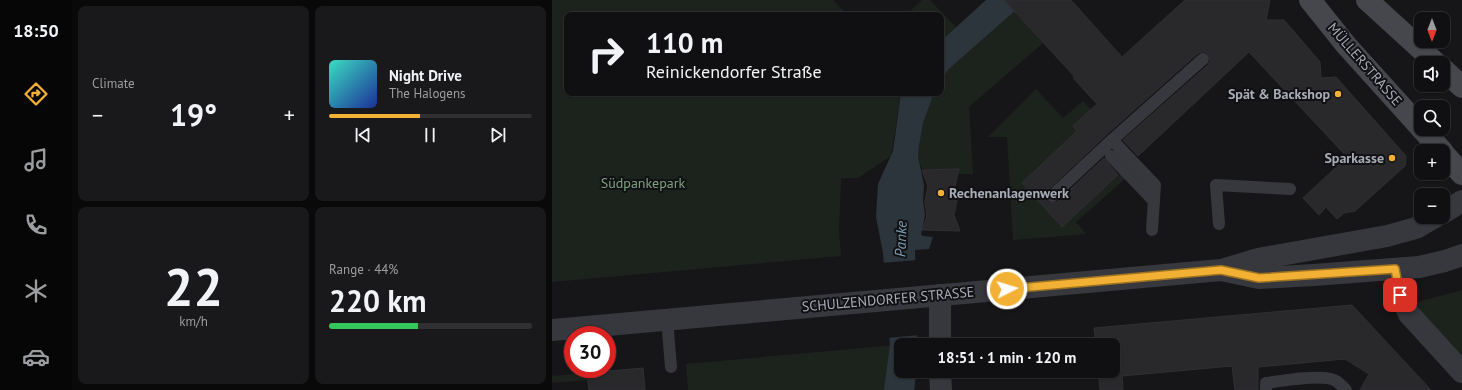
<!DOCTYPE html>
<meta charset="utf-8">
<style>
:root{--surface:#101012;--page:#19191b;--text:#f1f3f6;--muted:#9c9d9f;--line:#303032;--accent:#f2b134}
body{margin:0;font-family:"PT Sans",sans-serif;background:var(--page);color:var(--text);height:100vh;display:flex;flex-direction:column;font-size:15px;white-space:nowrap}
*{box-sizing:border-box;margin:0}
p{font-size:13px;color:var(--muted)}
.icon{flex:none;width:22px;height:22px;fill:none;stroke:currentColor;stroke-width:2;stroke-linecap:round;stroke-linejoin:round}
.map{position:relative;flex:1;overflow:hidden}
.side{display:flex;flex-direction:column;gap:6px;padding:6px;background:#09090a;width:480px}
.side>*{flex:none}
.hud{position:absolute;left:12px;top:12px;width:380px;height:84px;border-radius:8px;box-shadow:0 1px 3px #0004,0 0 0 1px var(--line);background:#101012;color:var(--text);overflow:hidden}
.needle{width:26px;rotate:180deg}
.controls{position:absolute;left:862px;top:12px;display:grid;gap:8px}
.controls a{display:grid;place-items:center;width:36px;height:36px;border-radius:8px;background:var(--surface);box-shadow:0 1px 3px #0004,0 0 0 1px var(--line);font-size:20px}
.speed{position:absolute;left:12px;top:326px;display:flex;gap:8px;font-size:20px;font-weight:700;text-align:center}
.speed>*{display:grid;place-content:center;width:52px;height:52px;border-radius:50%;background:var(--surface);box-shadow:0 1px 3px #0004,0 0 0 1px var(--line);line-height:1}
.speed .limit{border:6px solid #d22;background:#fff;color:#111}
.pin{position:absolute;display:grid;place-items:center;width:34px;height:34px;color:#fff;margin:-17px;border-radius:8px;box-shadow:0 2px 6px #0006}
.me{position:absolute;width:44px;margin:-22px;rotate:85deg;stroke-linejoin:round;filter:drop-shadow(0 0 3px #0008)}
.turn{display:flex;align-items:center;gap:14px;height:84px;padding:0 16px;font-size:18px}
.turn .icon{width:52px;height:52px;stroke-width:2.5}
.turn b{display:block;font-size:28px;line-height:34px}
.big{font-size:30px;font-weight:600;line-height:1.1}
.side .card{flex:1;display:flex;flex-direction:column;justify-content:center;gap:6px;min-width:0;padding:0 14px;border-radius:8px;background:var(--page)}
.side .dial{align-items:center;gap:0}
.dial b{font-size:52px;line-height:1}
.song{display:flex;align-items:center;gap:12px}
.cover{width:48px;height:48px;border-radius:6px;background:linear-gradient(135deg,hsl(170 70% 55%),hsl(230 70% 35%))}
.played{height:4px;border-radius:2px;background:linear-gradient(90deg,var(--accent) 45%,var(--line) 45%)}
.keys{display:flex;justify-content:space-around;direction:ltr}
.heat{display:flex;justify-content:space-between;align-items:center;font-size:22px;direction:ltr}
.charge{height:6px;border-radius:3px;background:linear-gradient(90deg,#34c759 44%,var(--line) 0)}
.side .tiles{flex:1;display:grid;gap:6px;grid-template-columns:repeat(2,1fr)}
.trip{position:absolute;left:342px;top:338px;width:226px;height:40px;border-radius:8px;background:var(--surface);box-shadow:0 1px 3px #0004,0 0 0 1px var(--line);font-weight:600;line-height:40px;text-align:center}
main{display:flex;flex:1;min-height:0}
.tab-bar{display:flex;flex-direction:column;width:72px;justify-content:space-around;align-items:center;background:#060607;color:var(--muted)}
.tab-bar .icon{width:28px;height:28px}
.tab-bar .active{color:var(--accent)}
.tab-bar b{font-size:18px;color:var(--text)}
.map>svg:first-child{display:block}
.green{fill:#1c231d}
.water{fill:#2c353c}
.pier{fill:#161618}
.building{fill:#29292c;stroke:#303034}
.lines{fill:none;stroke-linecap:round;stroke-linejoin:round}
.service{stroke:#37383d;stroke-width:12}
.minor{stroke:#37383d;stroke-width:22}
.secondary{stroke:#45474d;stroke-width:22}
.route-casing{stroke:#9d7322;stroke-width:10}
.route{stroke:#f2b134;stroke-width:7}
.poi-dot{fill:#f2b134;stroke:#111113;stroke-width:1.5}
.labels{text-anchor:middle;stroke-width:4;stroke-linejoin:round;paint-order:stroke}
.street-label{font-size:14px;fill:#a8adb8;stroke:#111113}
.poi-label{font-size:14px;font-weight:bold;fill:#a8adb8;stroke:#111113;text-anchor:end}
.park-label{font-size:14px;fill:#7fa381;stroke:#111113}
.water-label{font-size:15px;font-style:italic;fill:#7f9bb3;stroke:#111113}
</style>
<main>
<nav class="tab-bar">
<b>18:50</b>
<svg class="icon active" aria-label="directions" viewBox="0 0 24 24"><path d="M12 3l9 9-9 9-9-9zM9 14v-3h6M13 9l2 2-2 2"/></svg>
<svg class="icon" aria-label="music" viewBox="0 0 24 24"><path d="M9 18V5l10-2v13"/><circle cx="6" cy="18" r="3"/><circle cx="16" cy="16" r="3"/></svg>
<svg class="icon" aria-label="phone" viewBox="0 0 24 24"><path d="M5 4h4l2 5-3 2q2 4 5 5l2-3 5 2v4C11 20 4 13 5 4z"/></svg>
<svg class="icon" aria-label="climate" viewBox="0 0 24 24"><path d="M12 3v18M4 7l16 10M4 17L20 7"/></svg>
<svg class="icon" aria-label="car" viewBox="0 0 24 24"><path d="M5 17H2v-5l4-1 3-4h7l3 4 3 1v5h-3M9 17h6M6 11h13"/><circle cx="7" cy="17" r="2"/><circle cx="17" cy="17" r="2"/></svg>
</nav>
<section class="side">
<div class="tiles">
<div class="card"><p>Climate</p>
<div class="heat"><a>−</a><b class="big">19°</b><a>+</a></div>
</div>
<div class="card">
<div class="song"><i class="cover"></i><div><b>Night Drive</b><p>The Halogens</p></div></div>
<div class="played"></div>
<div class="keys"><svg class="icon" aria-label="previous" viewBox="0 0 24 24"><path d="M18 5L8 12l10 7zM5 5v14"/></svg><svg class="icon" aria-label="pause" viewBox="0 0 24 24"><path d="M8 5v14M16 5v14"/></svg><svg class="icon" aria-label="next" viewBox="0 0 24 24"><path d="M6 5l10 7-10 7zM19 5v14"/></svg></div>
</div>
<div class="card dial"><b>22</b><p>km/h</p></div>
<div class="card"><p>Range · 44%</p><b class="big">220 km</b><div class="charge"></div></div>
</div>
</section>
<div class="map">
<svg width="910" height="390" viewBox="0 0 910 390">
<rect width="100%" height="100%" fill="#161618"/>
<g class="green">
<polygon points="0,0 281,0 295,15 15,15 15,93 349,93 339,156 306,178 289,178 287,230 289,256 0,282"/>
<polygon points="370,0 378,0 405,28 389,41 389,15 354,15"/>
<polygon points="462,11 491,43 417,107 421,174 406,174 406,169 370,169 366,156 367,146 371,123 382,93 389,93 389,79 397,69"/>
<polygon points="484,89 511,118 531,101 539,109 521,126 525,131 470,183 510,227 568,174 573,179 524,222 534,234 461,240 455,137 436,137"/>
<polygon points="910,290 910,359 864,310 865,304 866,302"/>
<polygon points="366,343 366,345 349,345 349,371 364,371 363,390 136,390 134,364"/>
<polygon points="35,373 36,380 0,383 0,376"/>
</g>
<g class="water">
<polygon points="434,0 475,0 397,69 389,79 389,41"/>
<polygon points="349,93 382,93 371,123 367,146 366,156 372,185 371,200 373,215 369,234 371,236 381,237 377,249 363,250 365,345 349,345 349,371 364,371 362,390 332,390 338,345 331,253 324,217 326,184 341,151"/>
</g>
<polygon class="pier" points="365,260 368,335 335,338 330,263"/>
<g class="building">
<polygon points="452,0 519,0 570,57 633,0 718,0 714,20 732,20 768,62 769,78 784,77 854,156 853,166 803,211 792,213 785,219 774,207 767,215 751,198 795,157 697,52 586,156 571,140 656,65 658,61 658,57 654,52 650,52 646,53 555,134 495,191 493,197 495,201 498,203 505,202 552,158 566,175 510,227 470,183 525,131 521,126 545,104 522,79 522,76"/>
<polygon points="407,169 403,186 405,200 402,215 408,231 370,230 375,216 373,201 376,186 370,170"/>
<polygon points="800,305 879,390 808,390 817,374 793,359 706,367 706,390 683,390 680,366 570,376 571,390 548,390 546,371 561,371 561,345 544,345 542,328"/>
<polygon points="481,339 481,345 422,345 422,343"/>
<polygon points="91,368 93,390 37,390 35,373"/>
<polygon points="424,371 483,371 484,374 425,378"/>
</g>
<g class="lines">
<g class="service">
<polyline points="560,140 651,59"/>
<polyline points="559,156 602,201"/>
<polyline points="500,196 560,140 603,185 600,230"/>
<polyline points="667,224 664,185 738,189"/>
<polyline points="115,319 119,367"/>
<path d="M714,390V383C728,381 770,374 782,380C787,382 790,386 794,390"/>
</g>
<g class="minor">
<polyline points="891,213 910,201"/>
<polyline points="673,269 706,259 835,236 864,228 883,217"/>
<polyline points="843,269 848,295 857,314 910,372"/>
<polyline points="388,295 388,345"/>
<polyline points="0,330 669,270 707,278 762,275 867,267 893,261 910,255"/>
<polyline points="388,371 389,390"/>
</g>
<g class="secondary">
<polyline points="758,0 794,45 869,128"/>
<polyline points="815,0 884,63"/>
<polyline points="891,69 910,87"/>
<polyline points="870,129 890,151"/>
<polyline points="891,153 910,174"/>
</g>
</g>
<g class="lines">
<g class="route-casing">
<polyline id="route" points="455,289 669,270 707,278 843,269 848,295"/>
</g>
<use href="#route" class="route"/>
</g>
<g class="poi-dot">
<circle cx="786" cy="94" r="4"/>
<circle cx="840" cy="158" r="4"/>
<circle cx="389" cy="193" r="4"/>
</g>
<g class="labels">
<g class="street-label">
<text transform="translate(813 64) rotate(49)" y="5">MÜLLERSTRASSE</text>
<text transform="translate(336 299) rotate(-5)" y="5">SCHULZENDORFER STRASSE</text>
</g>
<g class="poi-label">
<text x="778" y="99">Spät &amp; Backshop</text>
<text x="832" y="163">Sparkasse</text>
<text x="397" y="198" text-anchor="start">Rechenanlagenwerk</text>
</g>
<g class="park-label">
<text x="91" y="188">Südpankepark</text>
</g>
<g class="water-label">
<text transform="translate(349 239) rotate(-88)" y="5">Panke</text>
</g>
</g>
</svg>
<div class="controls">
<a><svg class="needle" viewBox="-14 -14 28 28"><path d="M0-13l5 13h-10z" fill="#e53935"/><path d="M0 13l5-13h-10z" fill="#9c9d9f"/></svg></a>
<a><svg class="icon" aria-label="sound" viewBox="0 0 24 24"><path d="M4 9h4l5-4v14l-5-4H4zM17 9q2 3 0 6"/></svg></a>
<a><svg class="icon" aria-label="search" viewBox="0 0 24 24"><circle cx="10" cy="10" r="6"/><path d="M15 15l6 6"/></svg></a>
<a>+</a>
<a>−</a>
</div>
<div class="speed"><div class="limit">30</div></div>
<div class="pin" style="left:848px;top:295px;background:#d93025"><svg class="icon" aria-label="arrive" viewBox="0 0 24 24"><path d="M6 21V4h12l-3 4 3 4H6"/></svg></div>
<svg class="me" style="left:455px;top:289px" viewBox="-20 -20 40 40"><circle r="17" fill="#f2b134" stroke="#fff" stroke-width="3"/><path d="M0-11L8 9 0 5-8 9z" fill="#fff"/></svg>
<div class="trip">18:51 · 1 min · 120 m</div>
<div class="hud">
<div class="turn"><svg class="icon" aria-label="right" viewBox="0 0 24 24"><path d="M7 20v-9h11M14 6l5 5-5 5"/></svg><div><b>110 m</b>Reinickendorfer Straße</div></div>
</div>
</div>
</main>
